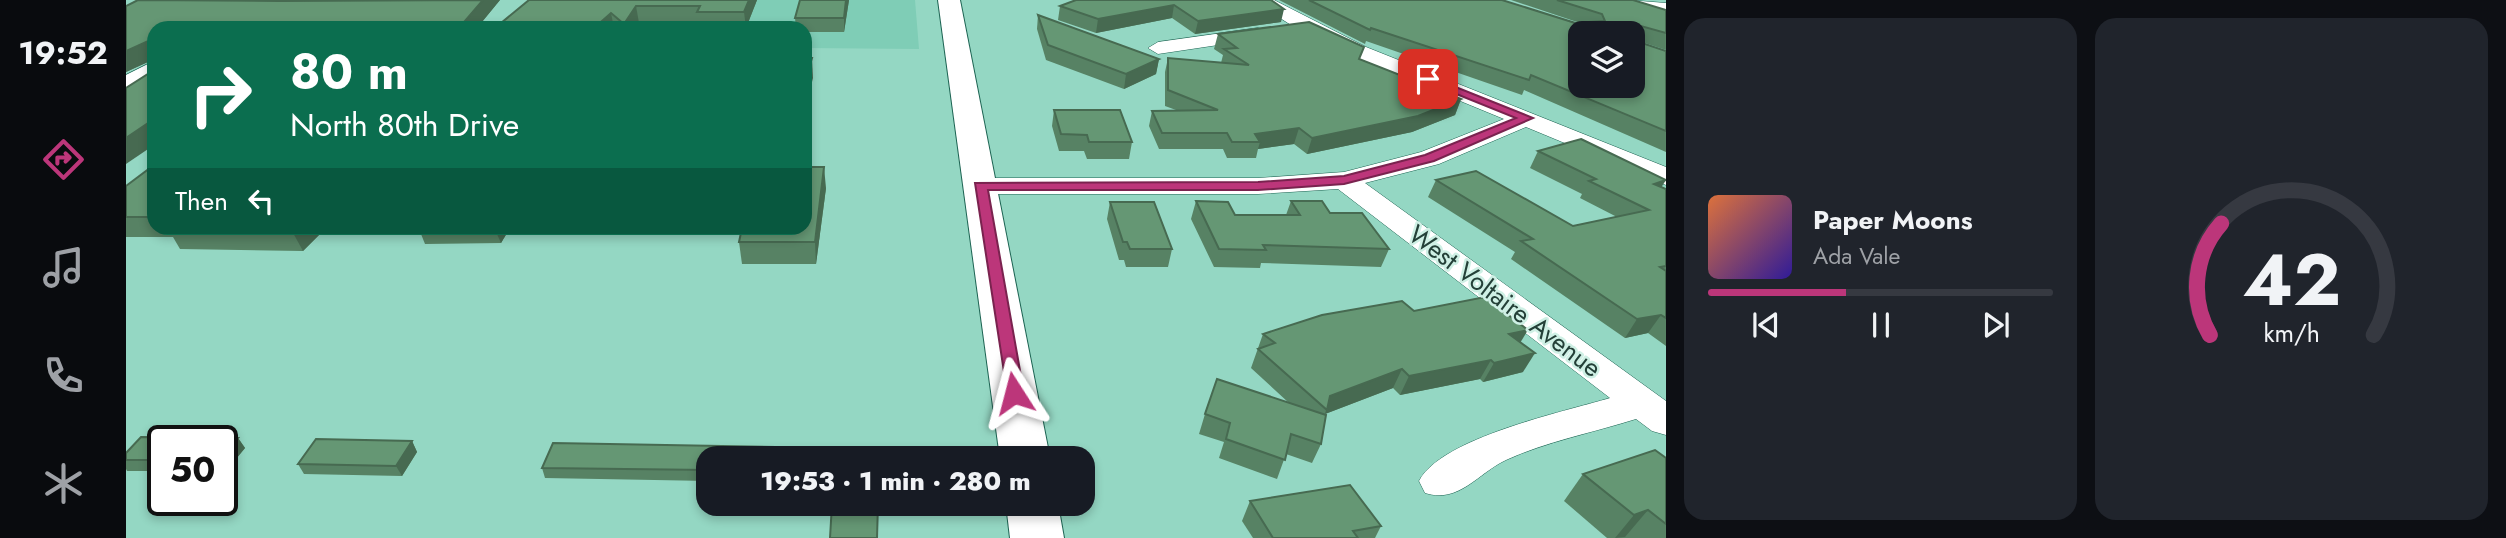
<!DOCTYPE html>
<meta charset="utf-8">
<style>
:root{--surface:#171b24;--page:#20242c;--text:#f1f3f6;--muted:#9ea1a6;--line:#363941;--accent:#bc367a}
body{margin:0;font-family:Jost,sans-serif;background:var(--page);color:var(--text);height:100vh;display:flex;flex-direction:column;font-size:26px;white-space:nowrap}
*{box-sizing:border-box;margin:0}
p{font-size:23px;color:var(--muted)}
.icon{flex:none;width:38px;height:38px;fill:none;stroke:currentColor;stroke-width:2;stroke-linecap:round;stroke-linejoin:round}
.map{position:relative;flex:1;overflow:hidden}
.panel{display:flex;flex-direction:column;gap:18px;padding:18px;background:#0d0f14;width:840px}
.panel>*{flex:none}
.hud{position:absolute;left:21px;top:21px;width:665px;height:214px;border-radius:21px;box-shadow:0 4px 10px #0003;background:#0b6e4f;color:#fff;overflow:hidden}
.buttons{position:absolute;left:1442px;top:21px;display:grid;gap:14px}
.buttons a{display:grid;place-items:center;width:77px;height:77px;border-radius:14px;background:var(--surface);box-shadow:0 4px 10px #0003;font-size:35px}
.speed{position:absolute;left:21px;top:425px;display:flex;gap:14px;font-size:35px;font-weight:700;text-align:center}
.speed>*{display:grid;place-content:center;width:91px;height:91px;border-radius:50%;background:var(--surface);box-shadow:0 4px 10px #0003;line-height:1}
.speed .limit{border:4px solid #111;border-radius:10px;background:#fff;color:#111}
.pin{position:absolute;display:grid;place-items:center;width:60px;height:60px;color:#fff;margin:-30px;border-radius:14px;box-shadow:0 4px 10px #0006}
.me{position:absolute;width:77px;margin:-38px;rotate:351deg;stroke-linejoin:round;filter:drop-shadow(0 0 5px #0008)}
.turn{display:flex;align-items:center;gap:24px;height:147px;padding:0 28px;font-size:32px}
.turn .icon{width:91px;height:91px;stroke-width:2.5}
.turn b{display:block;font-size:49px;line-height:60px}
.then{display:flex;align-items:center;height:66px;padding:0 28px;background:#0003;gap:14px;font-size:26px}
.panel .widget{flex:1;display:flex;flex-direction:column;justify-content:center;gap:10px;min-width:0;padding:0 24px;border-radius:21px;background:var(--page)}
.panel .dial{align-items:center;gap:0}
.dial svg{height:182px;overflow:visible;fill:none;stroke:var(--line);stroke-width:7;stroke-linecap:round;text-anchor:middle}
.dial text{fill:var(--text);stroke:none}
.song{display:flex;align-items:center;gap:21px}
.cover{width:84px;height:84px;border-radius:10px;background:linear-gradient(135deg,hsl(20 70% 55%),hsl(250 70% 35%))}
.played{height:7px;border-radius:4px;background:linear-gradient(90deg,var(--accent) 40%,var(--line) 40%)}
.keys{display:flex;justify-content:space-around;direction:ltr}
.panel .tiles{flex:1;display:grid;gap:18px;grid-template-columns:repeat(2,1fr)}
.trip{position:absolute;left:570px;top:446px;width:399px;height:70px;border-radius:21px;background:var(--surface);box-shadow:0 4px 10px #0003;font-weight:800;line-height:70px;text-align:center}
main{display:flex;flex:1;min-height:0}
.menu{display:flex;flex-direction:column;width:126px;justify-content:space-around;align-items:center;background:#090b0e;color:var(--muted)}
.menu .icon{width:49px;height:49px}
.menu .on{color:var(--accent)}
.menu b{font-size:32px;color:var(--text)}
.map>svg:first-child{display:block}
.built{fill:#7fcdb6}
.lines{fill:none;stroke-linecap:round;stroke-linejoin:round}
.street-casing{stroke:#1c6352;stroke-width:1}
.secondary-casing{stroke:#1c6352;stroke-width:2}
.street{fill:#fff;fill-rule:evenodd}
.secondary{fill:#fff;fill-rule:evenodd}
.wall{fill:#578264}
.shaded-wall{fill:#476a51}
.building{fill:#659774;stroke:#476a51;stroke-width:2;fill-rule:evenodd}
.route{fill:#bc367a;stroke:#7a234f;stroke-width:2}
.labels{text-anchor:middle;stroke-width:5;stroke-linejoin:round;paint-order:stroke}
.street-label{font-size:26px;fill:#244038;stroke:#cff0e5}
</style>
<main>
<nav class="menu">
<b>19:52</b>
<svg class="icon on" aria-label="directions" viewBox="0 0 24 24"><path d="M12 3l9 9-9 9-9-9zM9 14v-3h6M13 9l2 2-2 2"/></svg>
<svg class="icon" aria-label="music" viewBox="0 0 24 24"><path d="M9 18V5l10-2v13"/><circle cx="6" cy="18" r="3"/><circle cx="16" cy="16" r="3"/></svg>
<svg class="icon" aria-label="phone" viewBox="0 0 24 24"><path d="M5 4h4l2 5-3 2q2 4 5 5l2-3 5 2v4C11 20 4 13 5 4z"/></svg>
<svg class="icon" aria-label="climate" viewBox="0 0 24 24"><path d="M12 3v18M4 7l16 10M4 17L20 7"/></svg>
</nav>
<div class="map">
<svg width="1540" height="538" viewBox="0 0 1540 538">
<rect width="100%" height="100%" fill="#94d7c3"/>
<polygon class="built" points="534,0 789,0 793,49 679,48 679,28 517,28"/>
<g class="lines">
<g class="street-casing">
<g id="street">
<path d="M1126,0H1148L1240,47L1540,167V185L1400,127L1313,164L1239,183L1540,401V435L1526,431L1510,419C1469,432 1419,442 1380,460C1352,473 1333,504 1299,493L1293,481C1315,438 1437,412 1484,398L1212,189L1132,194H854L844,192L840,186L844,180L854,178H1132L1218,172L1295,152L1378,119L1225,56L1176,32Z"/>
<polygon points="1502,0 1540,3 1540,15 1504,4"/>
<polygon points="1132,28 1139,30 1142,34 1139,38 1032,54 1022,48 1032,42"/>
<polygon points="28,61 28,77 0,92 0,75"/>
</g>
</g>
<g class="secondary-casing">
<g id="secondary">
<polygon points="812,0 834,0 924,458 874,458"/>
<polygon points="880,504 932,504 938,538 884,538"/>
</g>
</g>
<use href="#street" class="street"/>
<use href="#secondary" class="secondary"/>
</g>
<g class="wall">
<polygon points="155,0 374,0 351,28 28,28 28,68 24,61 0,72 0,6"/>
<polygon points="403,0 631,0 620,28 573,28 572,23 513,23 510,28 369,28"/>
<polygon points="723,0 718,32 679,32 679,28 670,28 669,18"/>
<polygon points="1145,0 1155,22 1069,34 1046,18 970,33 932,20 934,6"/>
<polygon points="1153,0 1376,0 1459,26 1460,25 1385,0 1507,0 1540,10 1540,50 1513,41 1513,42 1540,51 1540,152 1398,90 1396,95 1240,41 1239,44"/>
<polygon points="912,15 1033,59 1030,74 998,89 920,60 911,29"/>
<polygon points="1092,34 1234,59 1335,99 1329,115 1286,132 1181,154 1168,144 1132,149 1130,158 1101,158 1097,149 1033,149 1023,126 1026,111 1050,110 1039,106 1039,72 1042,58 1095,63 1097,55 1088,49"/>
<polygon points="928,110 1006,142 1003,159 961,159 958,151 933,151 926,126"/>
<polygon points="1412,151 1540,189 1540,346 1522,333 1499,338 1385,259 1389,252 1302,197 1310,180 1447,226 1491,217 1454,198 1456,194 1404,168"/>
<polygon points="28,165 28,228 200,228 177,251 54,249 47,237 0,237 0,186"/>
<polygon points="700,188 690,264 616,264 613,242"/>
<polygon points="1070,201 1109,215 1160,215 1165,201 1204,213 1263,249 1255,267 1135,263 1134,268 1088,267 1065,219"/>
<polygon points="984,202 1046,249 1042,267 1000,267 998,260 993,260 981,219"/>
<polygon points="384,228 375,243 299,244 295,234"/>
<polygon points="1288,311 1395,342 1397,372 1357,382 1354,379 1274,395 1267,388 1199,414 1195,444 1186,463 1160,454 1151,479 1093,458 1098,442 1073,434 1079,414 1163,403 1125,368 1137,334"/>
<polygon points="15,437 112,438 119,448 100,471 96,471 96,441 37,441 37,471 1,471 0,469 0,453"/>
<polygon points="286,441 291,452 276,476 178,474 172,464"/>
<polygon points="704,448 705,458 583,458 583,481 419,478 416,468"/>
<polygon points="1540,458 1540,538 1481,538 1438,501 1457,474"/>
<polygon points="1124,501 1255,526 1249,538 1127,538 1116,521"/>
</g>
<g class="shaded-wall">
<polygon points="357,0 374,0 351,28 333,28"/>
<polygon points="623,0 631,0 620,28 618,12"/>
<polygon points="720,0 723,0 718,32 718,18"/>
<polygon points="1048,5 1046,18 970,33 972,19"/>
<polygon points="510,6 513,23 510,28 499,28 498,24"/>
<polygon points="1158,9 1155,22 1069,34 1072,21"/>
<polygon points="485,13 488,28 468,28"/>
<polygon points="20,42 21,56 24,61 0,72 0,51"/>
<polygon points="686,58 687,78 679,109 679,82"/>
<polygon points="1033,59 1030,74 998,89 1000,74"/>
<polygon points="1335,99 1329,115 1286,132 1181,154 1186,138"/>
<polygon points="28,119 28,145 0,164 0,138"/>
<polygon points="1173,128 1168,144 1132,149 1134,142 1129,134"/>
<polygon points="698,167 700,188 690,264 689,242"/>
<polygon points="1540,180 1529,197 1528,184"/>
<polygon points="170,228 200,228 177,251 166,231"/>
<polygon points="376,228 384,228 375,243 371,234"/>
<polygon points="1535,315 1522,333 1499,338 1511,319"/>
<polygon points="1402,330 1391,348 1383,334"/>
<polygon points="1409,353 1397,372 1357,382 1368,363"/>
<polygon points="1365,360 1354,379 1274,395 1283,376"/>
<polygon points="1276,369 1267,388 1199,414 1204,396"/>
<polygon points="112,438 119,448 100,471 96,465 96,457"/>
<polygon points="286,441 291,452 276,476 270,466"/>
<polygon points="1522,510 1499,537 1489,538 1508,515"/>
</g>
<g class="building">
<polygon points="12,0 154,1 357,0 333,28 251,28 254,26 169,26 166,28 28,28 28,56 21,56 20,42 0,51 0,6"/>
<polygon points="403,0 623,0 618,12 571,12 574,6 510,6 498,24 485,13 468,28 369,28"/>
<polygon points="674,0 720,0 718,18 669,18"/>
<polygon points="950,0 1145,0 1158,9 1072,21 1048,5 972,19 934,6"/>
<path d="M1183,0H1376L1459,26L1463,22L1479,21L1476,14L1431,0H1507L1540,10V33L1515,26L1512,28L1513,42L1540,51V131L1405,75L1403,80L1245,28L1244,30ZM1454,33H1507V86H1454Z"/>
<polygon points="912,15 1033,59 1000,74 922,45"/>
<polygon points="1183,22 1238,47 1233,59 1335,99 1292,116 1186,138 1173,128 1129,134 1134,142 1106,142 1101,133 1036,133 1026,111 1092,110 1042,90 1042,58 1123,65 1098,49 1111,48 1092,34"/>
<polygon points="679,58 686,58 679,82"/>
<polygon points="28,70 28,119 0,138 0,88"/>
<polygon points="928,110 994,110 1006,142 963,142 961,135 935,134"/>
<polygon points="1455,139 1540,180 1528,184 1540,189 1540,266 1534,267 1540,271 1540,318 1535,315 1511,319 1395,241 1407,239 1310,180 1350,171 1447,226 1523,210 1463,181 1470,179 1412,151"/>
<polygon points="28,165 28,217 0,217 0,186"/>
<polygon points="679,167 698,167 689,242 613,242 616,228 679,228"/>
<polygon points="1070,201 1102,202 1109,215 1174,215 1165,201 1196,201 1204,213 1236,213 1263,249 1137,245 1140,250 1093,249"/>
<polygon points="984,202 1028,202 1046,249 1004,249 1001,242 997,242"/>
<polygon points="43,228 170,228 166,231 41,229"/>
<polygon points="301,228 376,228 371,234 295,234"/>
<polygon points="1359,297 1402,330 1383,334 1409,353 1368,363 1365,360 1283,376 1276,369 1204,396 1201,410 1132,349 1149,343 1137,334 1196,315 1276,301 1288,311"/>
<polygon points="1091,379 1200,415 1195,444 1165,434 1159,460 1100,439 1104,423 1079,414"/>
<polygon points="15,437 112,438 96,457 96,441 37,441 37,460 0,460 0,453"/>
<polygon points="190,439 286,441 270,466 172,464"/>
<polygon points="427,443 704,448 703,458 583,458 583,470 416,468"/>
<polygon points="1529,450 1540,458 1540,524 1522,510 1508,515 1457,474"/>
<polygon points="1224,485 1255,526 1227,531 1232,538 1147,538 1124,501"/>
<polygon points="706,504 752,504 751,538 704,538"/>
</g>
<polygon class="route" points="1302,76 1407,118 1308,161 1218,184 1132,190 862,190 898,393 895,398 882,398 849,183 1132,182 1218,176 1299,155 1390,118 1298,81 1297,79"/>
<g class="labels">
<g class="street-label">
<text transform="translate(1379 301) rotate(37)" y="9">West Voltaire Avenue</text>
</g>
</g>
</svg>
<div class="buttons">
<a><svg class="icon" aria-label="layers" viewBox="0 0 24 24"><path d="M12 4l9 5-9 5-9-5zM3 14l9 5 9-5"/></svg></a>
</div>
<div class="speed"><div class="limit">50</div></div>
<div class="pin" style="left:1302px;top:79px;background:#d93025"><svg class="icon" aria-label="arrive" viewBox="0 0 24 24"><path d="M6 21V4h12l-3 4 3 4H6"/></svg></div>
<svg class="me" style="left:888px;top:393px" viewBox="-20 -20 40 40"><path d="M0-17L14 15 0 8-14 15z" fill="#bc367a" stroke="#fff" stroke-width="4"/></svg>
<div class="trip">19:53 · 1 min · 280 m</div>
<div class="hud">
<div class="turn"><svg class="icon" aria-label="right" viewBox="0 0 24 24"><path d="M7 20v-9h11M14 6l5 5-5 5"/></svg><div><b>80 m</b>North 80th Drive</div></div>
<div class="then">Then<svg class="icon" aria-label="left" viewBox="0 0 24 24"><path d="M17 20v-9H6M10 6l-5 5 5 5"/></svg></div>
</div>
</div>
<section class="panel">
<div class="tiles">
<div class="widget">
<div class="song"><i class="cover"></i><div><b>Paper Moons</b><p>Ada Vale</p></div></div>
<div class="played"></div>
<div class="keys"><svg class="icon" aria-label="previous" viewBox="0 0 24 24"><path d="M18 5L8 12l10 7zM5 5v14"/></svg><svg class="icon" aria-label="pause" viewBox="0 0 24 24"><path d="M8 5v14M16 5v14"/></svg><svg class="icon" aria-label="next" viewBox="0 0 24 24"><path d="M6 5l10 7-10 7zM19 5v14"/></svg></div>
</div>
<div class="widget dial"><svg viewBox="0 0 100 80">
<path d="M14 69A42 42 0 1 1 86 69"/>
<path d="M14 69A42 42 0 0 1 19 20" stroke="#bc367a"/>
<text x="50" y="56" font-size="32" font-weight="700">42</text>
<text x="50" y="72" font-size="11">km/h</text>
</svg></div>
</div>
</section>
</main>
